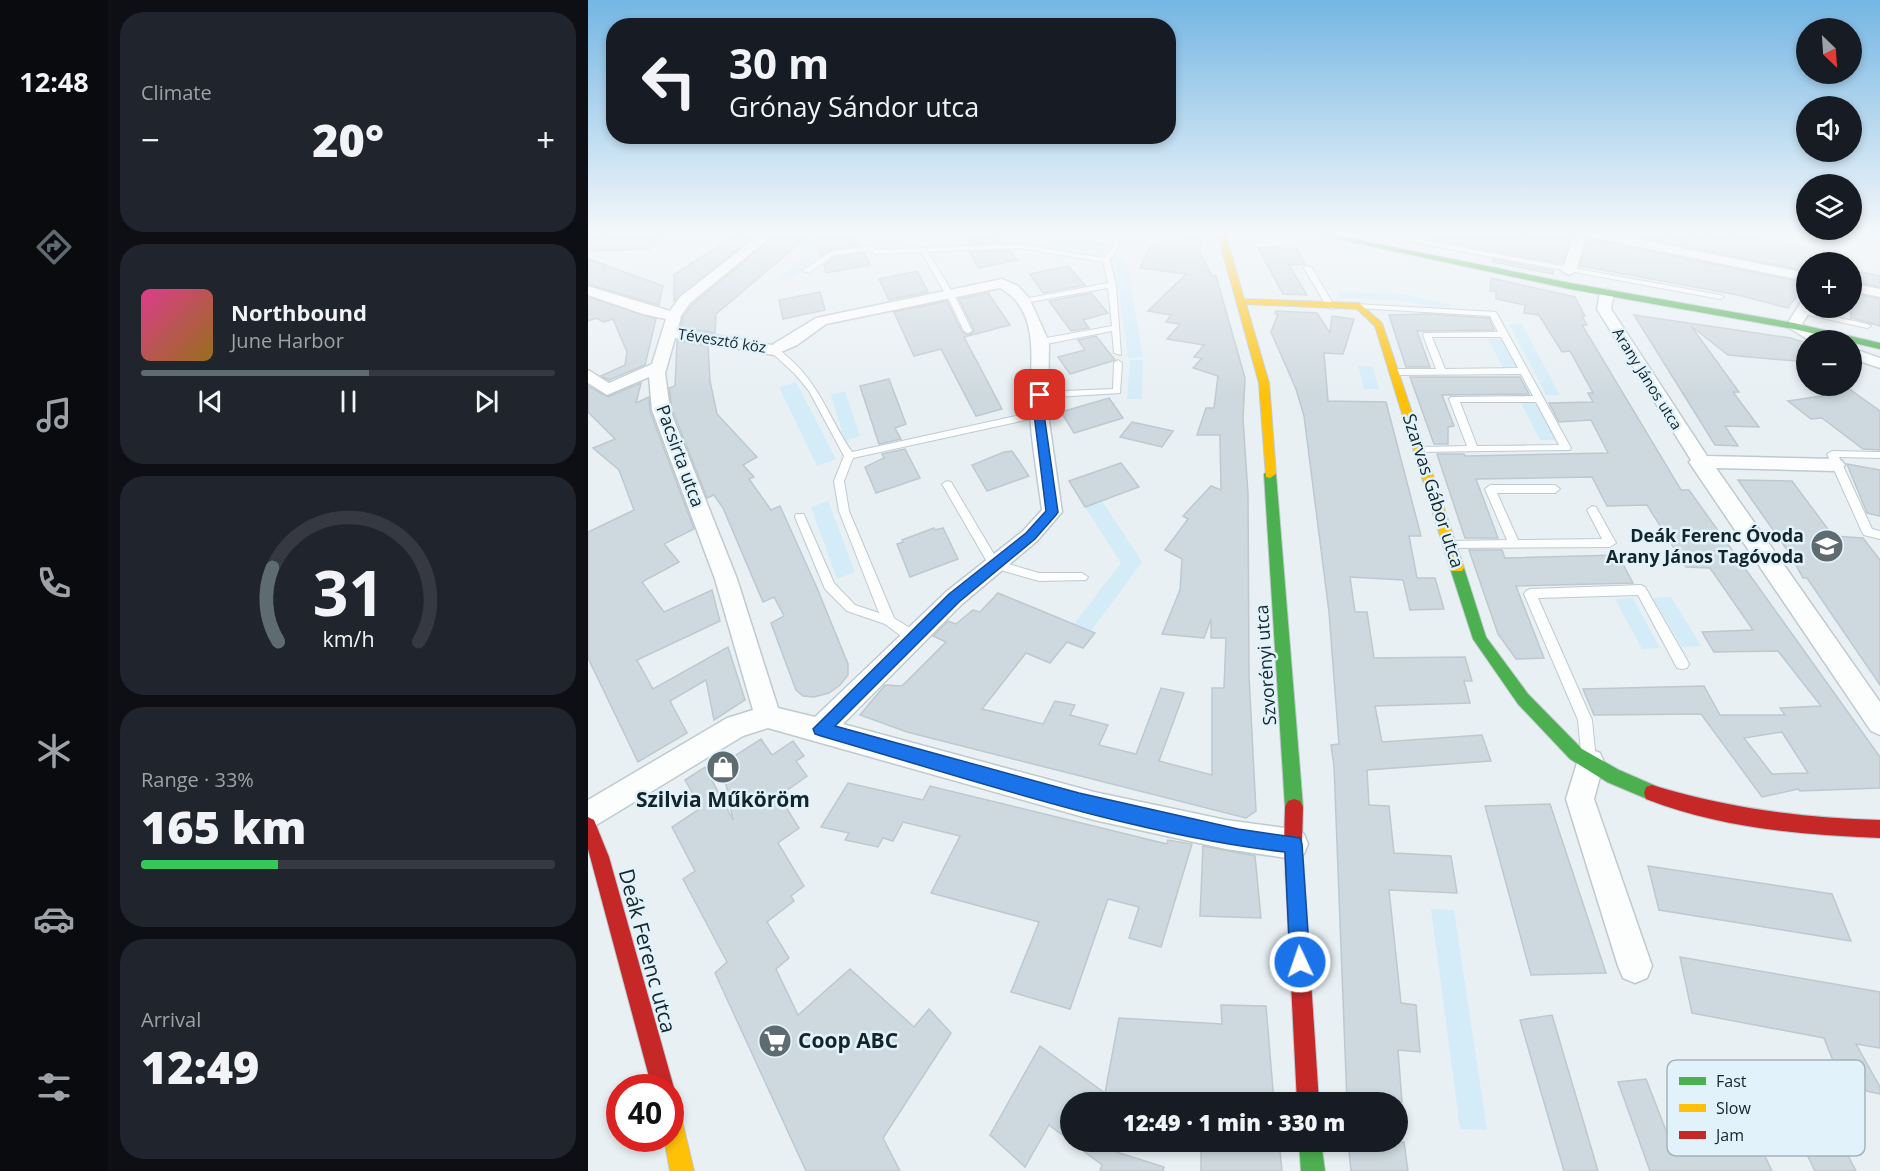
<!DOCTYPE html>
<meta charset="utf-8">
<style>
:root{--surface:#171b24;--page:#20242c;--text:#f1f3f6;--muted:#9ea1a6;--line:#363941;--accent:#5e6b71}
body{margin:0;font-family:"Open Sans",sans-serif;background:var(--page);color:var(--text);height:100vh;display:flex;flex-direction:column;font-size:22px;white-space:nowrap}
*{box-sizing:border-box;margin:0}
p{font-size:20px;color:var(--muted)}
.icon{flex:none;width:33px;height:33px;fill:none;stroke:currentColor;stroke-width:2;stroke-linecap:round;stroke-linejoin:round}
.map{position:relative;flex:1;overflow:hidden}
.details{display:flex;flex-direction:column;gap:12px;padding:12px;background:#0d0f14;width:480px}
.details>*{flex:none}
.guide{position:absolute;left:18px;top:18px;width:570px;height:126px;border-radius:24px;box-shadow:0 3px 9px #0003;background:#171b24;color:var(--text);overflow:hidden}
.needle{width:39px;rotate:155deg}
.controls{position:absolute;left:1208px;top:18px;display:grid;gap:12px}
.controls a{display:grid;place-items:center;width:66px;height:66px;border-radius:50%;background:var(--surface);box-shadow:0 3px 9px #0003;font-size:30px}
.speed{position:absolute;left:18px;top:1074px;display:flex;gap:12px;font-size:30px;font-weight:700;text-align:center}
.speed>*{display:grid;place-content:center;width:78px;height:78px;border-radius:50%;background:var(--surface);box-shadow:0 3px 9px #0003;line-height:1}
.speed .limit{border:9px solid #d22;background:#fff;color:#111}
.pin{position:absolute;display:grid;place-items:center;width:51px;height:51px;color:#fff;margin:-26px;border-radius:12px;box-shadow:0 3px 9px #0006}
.me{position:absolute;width:66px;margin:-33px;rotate:357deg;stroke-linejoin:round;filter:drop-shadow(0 0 4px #0008)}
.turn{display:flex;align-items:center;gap:21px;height:126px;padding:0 24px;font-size:27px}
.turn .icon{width:78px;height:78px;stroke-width:2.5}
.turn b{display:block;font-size:42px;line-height:51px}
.big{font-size:45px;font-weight:800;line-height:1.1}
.details .card{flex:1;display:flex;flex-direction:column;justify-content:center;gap:9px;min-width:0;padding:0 21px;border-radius:24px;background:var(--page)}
.details .dial{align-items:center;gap:0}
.dial svg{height:156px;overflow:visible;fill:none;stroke:var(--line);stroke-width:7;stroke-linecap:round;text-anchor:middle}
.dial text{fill:var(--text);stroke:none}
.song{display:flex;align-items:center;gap:18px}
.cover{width:72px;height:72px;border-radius:9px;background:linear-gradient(135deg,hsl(330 70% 55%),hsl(40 70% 35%))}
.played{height:6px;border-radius:3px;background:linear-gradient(90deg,var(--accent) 55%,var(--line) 55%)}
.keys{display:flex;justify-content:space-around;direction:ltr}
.heat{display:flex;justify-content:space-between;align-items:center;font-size:33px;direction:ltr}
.charge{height:9px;border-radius:4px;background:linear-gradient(90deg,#34c759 33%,var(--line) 0)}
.trip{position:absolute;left:472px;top:1092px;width:348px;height:60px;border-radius:30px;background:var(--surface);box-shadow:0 3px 9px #0003;font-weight:800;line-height:60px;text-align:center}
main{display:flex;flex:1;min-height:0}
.menu{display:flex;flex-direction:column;width:108px;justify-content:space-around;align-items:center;background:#090b0e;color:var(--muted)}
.menu .icon{width:42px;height:42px}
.menu .active{color:var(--accent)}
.menu b{font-size:27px;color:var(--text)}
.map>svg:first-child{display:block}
.built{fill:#d4ecf8}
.building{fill:#ced9df;stroke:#bec8ce;stroke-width:1.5;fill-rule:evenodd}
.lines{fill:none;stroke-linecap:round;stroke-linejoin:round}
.lane-casing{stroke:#bfcacf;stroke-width:2}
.street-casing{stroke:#bfcacf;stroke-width:3}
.fast-casing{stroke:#bfcacf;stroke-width:2}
.slow-casing{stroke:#bfcacf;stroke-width:2}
.jam-casing{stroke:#bfcacf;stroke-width:2}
.lane{fill:#fcfdfd;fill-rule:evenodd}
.street{fill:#fcfdfd;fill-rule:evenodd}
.fast{fill:#4caf50;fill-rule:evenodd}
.slow{fill:#ffc107;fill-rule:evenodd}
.jam{fill:#c62828;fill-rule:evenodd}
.route{fill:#1a73e8;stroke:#114b97;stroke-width:1.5}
.labels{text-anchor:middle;stroke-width:5;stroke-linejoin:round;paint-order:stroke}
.far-street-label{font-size:15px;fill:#14242b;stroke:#e2f2fa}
.street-label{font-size:18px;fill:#14242b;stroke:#e2f2fa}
.poi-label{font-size:18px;font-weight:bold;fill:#14242b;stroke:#e2f2fa;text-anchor:end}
.near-poi-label{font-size:21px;font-weight:bold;fill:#14242b;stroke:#e2f2fa}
.near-street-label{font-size:21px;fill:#14242b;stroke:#e2f2fa}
.key{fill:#e2f2fa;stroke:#a4b4bc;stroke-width:1.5}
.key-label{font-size:16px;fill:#14242b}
</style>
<main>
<nav class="menu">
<b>12:48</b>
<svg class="icon active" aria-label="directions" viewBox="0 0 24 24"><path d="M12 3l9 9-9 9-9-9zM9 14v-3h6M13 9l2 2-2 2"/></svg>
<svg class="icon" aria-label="music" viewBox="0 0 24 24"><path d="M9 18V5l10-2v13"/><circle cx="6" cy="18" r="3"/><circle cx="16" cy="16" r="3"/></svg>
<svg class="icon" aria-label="phone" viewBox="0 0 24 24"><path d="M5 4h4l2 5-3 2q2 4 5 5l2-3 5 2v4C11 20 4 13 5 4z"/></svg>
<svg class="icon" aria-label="climate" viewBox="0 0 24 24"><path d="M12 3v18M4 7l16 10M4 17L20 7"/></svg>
<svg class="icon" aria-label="car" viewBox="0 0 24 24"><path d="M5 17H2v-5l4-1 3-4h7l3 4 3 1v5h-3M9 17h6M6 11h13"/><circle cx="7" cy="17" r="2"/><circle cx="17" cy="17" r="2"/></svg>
<svg class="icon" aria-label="filters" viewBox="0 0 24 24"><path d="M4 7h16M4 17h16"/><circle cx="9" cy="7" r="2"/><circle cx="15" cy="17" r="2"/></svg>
</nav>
<section class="details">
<div class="card"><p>Climate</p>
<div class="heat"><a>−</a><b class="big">20°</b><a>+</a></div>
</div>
<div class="card">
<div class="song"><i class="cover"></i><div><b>Northbound</b><p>June Harbor</p></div></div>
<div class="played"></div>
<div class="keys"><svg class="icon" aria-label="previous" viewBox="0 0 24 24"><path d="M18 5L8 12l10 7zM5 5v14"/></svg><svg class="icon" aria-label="pause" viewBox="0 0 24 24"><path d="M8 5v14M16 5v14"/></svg><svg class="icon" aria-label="next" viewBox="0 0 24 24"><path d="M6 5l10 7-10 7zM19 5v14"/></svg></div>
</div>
<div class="card dial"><svg viewBox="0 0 100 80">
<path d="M14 69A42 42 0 1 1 86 69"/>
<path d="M14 69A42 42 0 0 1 11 31" stroke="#5e6b71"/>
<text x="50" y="56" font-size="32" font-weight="700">31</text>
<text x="50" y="72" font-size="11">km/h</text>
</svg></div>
<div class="card"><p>Range · 33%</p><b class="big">165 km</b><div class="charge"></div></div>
<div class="card"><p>Arrival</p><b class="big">12:49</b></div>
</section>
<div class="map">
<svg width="1292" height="1171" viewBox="0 0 1292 1171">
<rect width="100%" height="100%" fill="#e8f0f4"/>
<g class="built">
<polygon points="436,233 524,245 514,256 431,244 289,251 291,245 241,247 203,280 190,279 231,243 294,240 292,245 431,238"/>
<polygon points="537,253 555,357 540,358 526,254"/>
<polygon points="750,292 816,294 861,304 863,311 817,301 752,298"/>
<polygon points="921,324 934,324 972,395 958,395"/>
<polygon points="900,339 914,339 929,368 915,368"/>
<polygon points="542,360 555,360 554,399 539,399"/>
<polygon points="770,366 785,367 791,389 776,389"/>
<polygon points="208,382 248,459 229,466 191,387"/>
<polygon points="257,391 272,436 257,441 243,395"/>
<polygon points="933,403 948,403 968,440 952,440"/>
<polygon points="240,501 267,572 249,579 223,507"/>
<polygon points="514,501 554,562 503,631 486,624 533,563 497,507"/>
<polygon points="1083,597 1113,646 1094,647 1065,598"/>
<polygon points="1045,598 1072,648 1054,649 1027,599"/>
<polygon points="843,909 866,910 899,1130 872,1129"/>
</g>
<g class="building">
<polygon points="15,232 79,232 62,249 0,251 0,243"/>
<polygon points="151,232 172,232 86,301 86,275"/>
<polygon points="191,232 269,232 274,245 242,250 233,256 225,232 128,314 127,333 93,327 95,317 104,305"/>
<polygon points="393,232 408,232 416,242 379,244 383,233"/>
<polygon points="845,232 974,232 984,234 975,262 970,263 844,239"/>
<polygon points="1060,232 1100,237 1102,232 1136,238 1138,233 1253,254 1253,262 1218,262 1218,271 1058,238"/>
<polygon points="594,237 612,237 612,253 624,276 628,276 657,378 655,419 660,494 661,676 668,811 658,818 319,732 272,715 297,685 314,686 358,642 345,636 360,621 368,624 385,610 392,612 410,593 507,633 495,648 479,642 462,663 438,653 394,709 455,724 467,701 487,705 482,715 520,725 511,745 548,754 573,688 596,693 571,761 624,775 624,688 636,688 638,638 623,638 623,619 616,638 574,634 592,590 594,559 577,550 600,519 595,516 623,486 633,490 632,435 609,435 618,408 626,408 630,376 605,368 614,358 606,357 616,345 579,339 592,324 578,322 583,315 560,311 598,274 552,268 562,247 594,240"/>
<polygon points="1000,239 1218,283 1200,308 1150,295 992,266"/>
<polygon points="692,246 694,249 708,248 717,264 701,265 719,295 695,294 670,248"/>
<polygon points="422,251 429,260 391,268 381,252"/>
<polygon points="277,253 282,265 238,273 236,265 247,257"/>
<polygon points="0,259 75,286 71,305 0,284"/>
<polygon points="905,259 966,271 965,274 905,262"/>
<polygon points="480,266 497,285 455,293 442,274"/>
<polygon points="1263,270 1292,276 1292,287 1263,281"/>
<polygon points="329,271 340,292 301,300 291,279"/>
<path d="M903,278L987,297L997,316H994L999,325H994L1093,490H1101L1292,757V788L1212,791L1210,789L1174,797L1113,714L1006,715L995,689L1116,686L1132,715H1197L1192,708L1233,706L1190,651L1126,652L1114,632L1165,630L1122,568L1098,567L1059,505L1019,506L1004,477L888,479L910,538H877L849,454H876L877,456L1020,453L1003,420L971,422L961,403L1005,402L1000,393H1005L982,351L974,352L951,315L936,313L937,305L908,299V291H902ZM1194,732L1220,773L1184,774L1156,738Z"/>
<polygon points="232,292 237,310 195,319 191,300"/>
<polygon points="400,293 422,325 376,337 414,409 388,416 353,349 326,356 306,312 359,301 374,332 381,335 386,330 371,299"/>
<polygon points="503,293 520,313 495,320 501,328 483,331 461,301"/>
<polygon points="1263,293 1292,299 1292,326 1263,318"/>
<polygon points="0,297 68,319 57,365 21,380 13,376 37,365 39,352 25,319 16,322 8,318 0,321"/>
<polygon points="688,311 729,313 742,333 744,316 766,319 755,354 736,353 740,401 798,402 833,536 821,536 829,578 847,578 856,609 822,610 815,580 762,577 767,612 779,612 786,658 877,657 884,681 876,681 882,703 787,706 794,742 894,735 903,761 779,770 781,805 801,806 806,853 863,856 869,893 801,890 813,1003 828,1005 832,1052 810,1050 814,1102 759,1102 746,766 743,745 751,744 741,612 716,416 708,389 683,332 690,314 687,314"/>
<polygon points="839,314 901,318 906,330 829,331 842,367 818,367 801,315"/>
<polygon points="1046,315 1203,338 1218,343 1218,362 1140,355 1103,326 1151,392 1145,392 1171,427 1137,426 1150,446 1127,445"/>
<polygon points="508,336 527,360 482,374 470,357 497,350 490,340"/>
<polygon points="89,341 120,346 122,381 129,414 169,457 155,465 166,477 161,479 183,510 192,506 229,588 260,664 260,675 252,685 241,693 226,697 215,696 208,690 183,623 196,616 186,597 175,602 135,508 126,495 119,498 84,409 81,388 87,386"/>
<polygon points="822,377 932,377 941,394 854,395 866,426 860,427 860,444 846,444"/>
<polygon points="301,379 318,424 307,428 313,439 291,444 272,386"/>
<polygon points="53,383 48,403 61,397 62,411 106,529 76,544 91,562 54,582 76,612 124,590 132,621 49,660 65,689 140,647 157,700 126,720 118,680 82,701 99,733 50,762 0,658 0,532 46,510 31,470 5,448 27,439 0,412 0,386 20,397"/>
<polygon points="1227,386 1257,386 1292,411 1292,450 1275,449 1234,418 1223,419 1200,401 1240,395"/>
<polygon points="521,398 535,418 486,433 473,412"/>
<polygon points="544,422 585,431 574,447 532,437"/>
<polygon points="317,449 332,478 288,493 277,467 296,458 294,454"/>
<polygon points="424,451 441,476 399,491 384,465 416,452"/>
<polygon points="533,463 551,487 497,507 481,481"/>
<polygon points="1259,464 1292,470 1292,516 1279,513"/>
<polygon points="1150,480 1204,481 1245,536 1275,538 1292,560 1292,685 1219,578 1215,578 1202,554"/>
<polygon points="346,528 347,530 355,528 370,559 322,577 309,544 315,542 314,540"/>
<polygon points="881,550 914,550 917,558 1030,555 1045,583 928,586 956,658 928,659 910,634"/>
<polygon points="173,739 184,755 205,741 216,756 208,761 219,776 191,796 211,828 190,843 216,886 203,896 206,901 179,922 201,958 188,969 210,1015 262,969 326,1027 341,1009 363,1033 295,1138 312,1171 218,1171 127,973 139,962 95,879 107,871 84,827 113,808 97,780 117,767 145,820 134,764"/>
<polygon points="260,783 335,800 342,786 579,844 580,840 604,844 573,947 541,938 551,907 520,899 482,1009 423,992 451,922 343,893 372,836 315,822 305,841 295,838 290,847 257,840 261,833 233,827"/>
<polygon points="962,804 1018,973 943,975 897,806"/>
<polygon points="615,846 667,856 673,918 612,916"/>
<polygon points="1060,866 1244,894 1263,941 1071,910"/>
<polygon points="1092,957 1292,992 1292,1048 1268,1044 1292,1087 1292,1094 1255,1086 1236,1038 1104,1013"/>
<polygon points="633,1005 678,1006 686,1102 483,1102 483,1142 526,1142 522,1150 576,1167 575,1171 512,1171 514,1165 461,1125 437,1167 402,1135 452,1046 517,1093 531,1018 634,1024"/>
<polygon points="964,1015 1010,1171 976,1171 932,1020"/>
<polygon points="1058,1079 1086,1151 1139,1145 1131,1127 1161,1123 1184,1171 1062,1171 1030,1082"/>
<polygon points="1221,1085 1255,1146 1268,1171 1227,1171 1187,1089"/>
<polygon points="613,1142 691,1142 694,1171 613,1171"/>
<polygon points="760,1142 816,1142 820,1171 763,1171"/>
</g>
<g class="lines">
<g class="lane-casing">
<g id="lane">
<polygon points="478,232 525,240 525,232 531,232 532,245 522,260 528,285 533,355 526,353 524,331 453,345 449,342 453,339 524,326 520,288 436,303 432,301 436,299 520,283 515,262 431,248 340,252 369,300 384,331 380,333 376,331 361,300 333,252 288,254 280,250 246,255 221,273 214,271 242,252 281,246 289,250 431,244 516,258 526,245 478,236"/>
<polygon points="777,232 790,232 1132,295 1136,297 1132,299 780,234"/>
<polygon points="717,266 724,268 747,307 746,309 739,307 716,268"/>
<path d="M768,304L908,312L983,448L982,450L827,452L826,450L831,447L879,446L861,399L863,397L945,396L933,374L806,375L802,372L806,369H848L835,335L836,333L910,332L902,316L771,308L767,306ZM844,337H913L930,368L857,369ZM872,402H948L971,445L889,446Z"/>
<polygon points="1212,309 1279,324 1283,326 1279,328 1212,313"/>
<path d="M183,348C191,348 196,354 202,359C233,387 242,420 264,452L451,411L456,414L451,417L265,458L256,481L261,511L306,618L330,633L331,637L330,641L325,642L320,641L297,624L259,611L237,589L207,517L208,514H216L217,517L246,583L267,605L291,613L251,511L246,481L256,456L221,391L207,374L183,352Z"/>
<polygon points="530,360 534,363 532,393 452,398 447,395 452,392 525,389 526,363"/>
<polygon points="1244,451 1292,452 1292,458 1251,457 1284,529 1292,531 1292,539 1276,535 1274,532 1239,454"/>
<polygon points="359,481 363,482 410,561 451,573 494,573 500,577 498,580 451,581 402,567 354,484"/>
<polygon points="902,485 967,485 972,489 967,493 909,493 930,540 1014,539 999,510 1004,506 1008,507 1028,543 1022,547 858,548 856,545 862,541 919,540 897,489"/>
<polygon points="1053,585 1057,587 1099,660 1101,664 1099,668 1094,669 1089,668 1050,595 950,598 1004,720 1007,751 1005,756 1000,758 995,756 993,751 990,720 936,594 938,591 942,589"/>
</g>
</g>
<g class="street-casing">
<g id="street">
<path d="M175,232H189L102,303L93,316L90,329L184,345L228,318L414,279L430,286L441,298L461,342L460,414L474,512L449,541L374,604L255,724L506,792L638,820L705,829L716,834L720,844L716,854L705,859L638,849L506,820L180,728L155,736L0,830V800L139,718L165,710L127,579L64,410L61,377L19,395L0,383V370L21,383L64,364L78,319L55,314L0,295V286L82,311L92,297ZM412,288C457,312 440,374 442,414C444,446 450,479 454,510L435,531L358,592L227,717L190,708L149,579L82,410L77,373L87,338L186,355L209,345L238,324Z"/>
<polygon points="987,232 1014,232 1218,273 1218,281 998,236 988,271 981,275 974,271"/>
<polygon points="1263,283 1292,289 1292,297 1263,291"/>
<polygon points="1019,289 1026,293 1023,309 1119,456 1247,459 1254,461 1257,465 1254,469 1247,471 1128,468 1292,702 1292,735 1283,731 1101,462 1103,460 1009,309 1012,293"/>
<polygon points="1218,301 1218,308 1224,308 1214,324 1238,340 1221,340 1198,326 1213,302"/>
<polygon points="1263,348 1292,358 1292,368 1263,358"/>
<polygon points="1002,749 1012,753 1016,762 1006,799 1064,966 1059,978 1047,983 1035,978 1030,966 978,799 992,753"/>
</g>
</g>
<g class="fast-casing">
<g id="fast">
<polygon points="630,232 639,232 635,234"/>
<polygon points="717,232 731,232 982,283 1206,323 1292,343 1292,349 1206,329 982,289"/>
<polygon points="682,470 688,474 715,807 712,813 706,815 700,813 697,807 676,474"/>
<polygon points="869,563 876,568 898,637 940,694 994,749 1031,770 1070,787 1072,793 1070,799 1064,801 1019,782 982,759 930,704 885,639 862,568"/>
<polygon points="711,1142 733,1142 737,1171 713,1171"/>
</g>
</g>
<g class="slow-casing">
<g id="slow">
<polygon points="629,232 637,232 656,299 771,303 794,323 876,568 874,571 864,571 862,568 787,326 769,309 658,304 681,383 688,474 682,478 678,477 671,383"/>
<polygon points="82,1105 90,1108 93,1116 106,1171 82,1171 76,1138 82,1138"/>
</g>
</g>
<g class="jam-casing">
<g id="jam">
<path d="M1064,785C1139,808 1214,818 1292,820V838C1213,835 1132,828 1058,799L1056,793L1058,787Z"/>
<polygon points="706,799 712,801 715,807 714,844 731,1102 709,1102 696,844 697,807 700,801"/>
<polygon points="0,817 6,820 21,857 86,1088 82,1096 82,1088 64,1088 0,849"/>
</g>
</g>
<use href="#lane" class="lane"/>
<use href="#street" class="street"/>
<use href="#fast" class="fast"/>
<use href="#slow" class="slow"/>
<use href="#jam" class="jam"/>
</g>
<linearGradient id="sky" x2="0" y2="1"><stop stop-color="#74b6e3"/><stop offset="0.59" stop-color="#f5f8fa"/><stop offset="1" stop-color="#f5f8fa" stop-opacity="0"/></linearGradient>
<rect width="1292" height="396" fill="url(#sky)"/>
<path class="route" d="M452,392L457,395L456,414L470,512L468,515L447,539L371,602L247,726L491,793L650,829L712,838L714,844L722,962L719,969L712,972L705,969L702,962L697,852C543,834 382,779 233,736L227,734L225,729L361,594L438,533L458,511L446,414V395Z"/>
<defs>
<g id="school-disc" transform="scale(1.725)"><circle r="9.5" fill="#5e6b71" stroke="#e2f2fa"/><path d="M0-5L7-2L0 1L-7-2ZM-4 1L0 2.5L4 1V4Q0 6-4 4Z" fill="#fff"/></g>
<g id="shop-disc" transform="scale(1.725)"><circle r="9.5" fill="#5e6b71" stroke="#e2f2fa"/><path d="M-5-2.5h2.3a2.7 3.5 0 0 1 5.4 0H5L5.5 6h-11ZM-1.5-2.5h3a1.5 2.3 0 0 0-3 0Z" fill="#fff"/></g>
<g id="supermarket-disc" transform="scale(1.725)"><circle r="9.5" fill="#5e6b71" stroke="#e2f2fa"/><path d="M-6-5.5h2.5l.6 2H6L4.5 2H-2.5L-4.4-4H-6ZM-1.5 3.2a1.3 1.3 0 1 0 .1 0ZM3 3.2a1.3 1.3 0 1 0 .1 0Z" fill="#fff"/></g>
</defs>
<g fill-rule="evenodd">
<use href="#school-disc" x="1239" y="546"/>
<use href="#shop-disc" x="135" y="767"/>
<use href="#supermarket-disc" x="187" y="1041"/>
</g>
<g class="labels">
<g class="far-street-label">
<text transform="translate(134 341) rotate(9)" y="5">Tévesztő köz</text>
<text transform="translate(1059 379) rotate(58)" y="5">Arany János utca</text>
</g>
<g class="street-label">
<text transform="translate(92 456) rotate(70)" y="6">Pacsirta utca</text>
<text transform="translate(845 491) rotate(72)" y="6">Szarvas Gábor utca</text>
<text transform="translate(678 665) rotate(-94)" y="6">Szvorényi utca</text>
</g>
<g class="poi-label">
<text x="1216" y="542">Deák Ferenc Óvoda<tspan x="1216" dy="21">Arany János Tagóvoda</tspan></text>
</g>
<g class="near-poi-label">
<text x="135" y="807">Szilvia Műköröm</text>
<text x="210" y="1048" text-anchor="start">Coop ABC</text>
</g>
<g class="near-street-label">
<text transform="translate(59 951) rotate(75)" y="7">Deák Ferenc utca</text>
</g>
</g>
<rect x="1079" y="1060" width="198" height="96" rx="9" class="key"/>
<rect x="1091" y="1077" width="27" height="8" fill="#4caf50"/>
<rect x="1091" y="1104" width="27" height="8" fill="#ffc107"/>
<rect x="1091" y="1131" width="27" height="8" fill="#c62828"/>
<g class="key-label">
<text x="1128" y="1087">Fast</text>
<text x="1128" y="1114">Slow</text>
<text x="1128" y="1141">Jam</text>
</g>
</svg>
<div class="controls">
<a><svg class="needle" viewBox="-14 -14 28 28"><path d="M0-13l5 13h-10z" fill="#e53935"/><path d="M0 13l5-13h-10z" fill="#9ea1a6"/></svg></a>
<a><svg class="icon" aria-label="sound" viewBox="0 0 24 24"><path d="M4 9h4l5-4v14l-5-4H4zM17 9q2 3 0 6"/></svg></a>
<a><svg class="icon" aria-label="layers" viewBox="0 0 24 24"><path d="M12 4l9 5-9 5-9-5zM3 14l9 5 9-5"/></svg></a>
<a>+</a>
<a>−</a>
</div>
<div class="speed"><div class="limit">40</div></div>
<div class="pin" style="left:452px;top:395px;background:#d93025"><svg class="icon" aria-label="arrive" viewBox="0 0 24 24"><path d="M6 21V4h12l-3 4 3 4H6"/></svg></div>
<svg class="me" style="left:712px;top:962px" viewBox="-20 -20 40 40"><circle r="17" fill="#1a73e8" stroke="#fff" stroke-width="3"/><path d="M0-11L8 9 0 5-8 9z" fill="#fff"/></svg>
<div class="trip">12:49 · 1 min · 330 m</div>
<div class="guide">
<div class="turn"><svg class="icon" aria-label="left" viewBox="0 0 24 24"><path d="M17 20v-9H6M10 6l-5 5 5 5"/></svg><div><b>30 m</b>Grónay Sándor utca</div></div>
</div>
</div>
</main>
